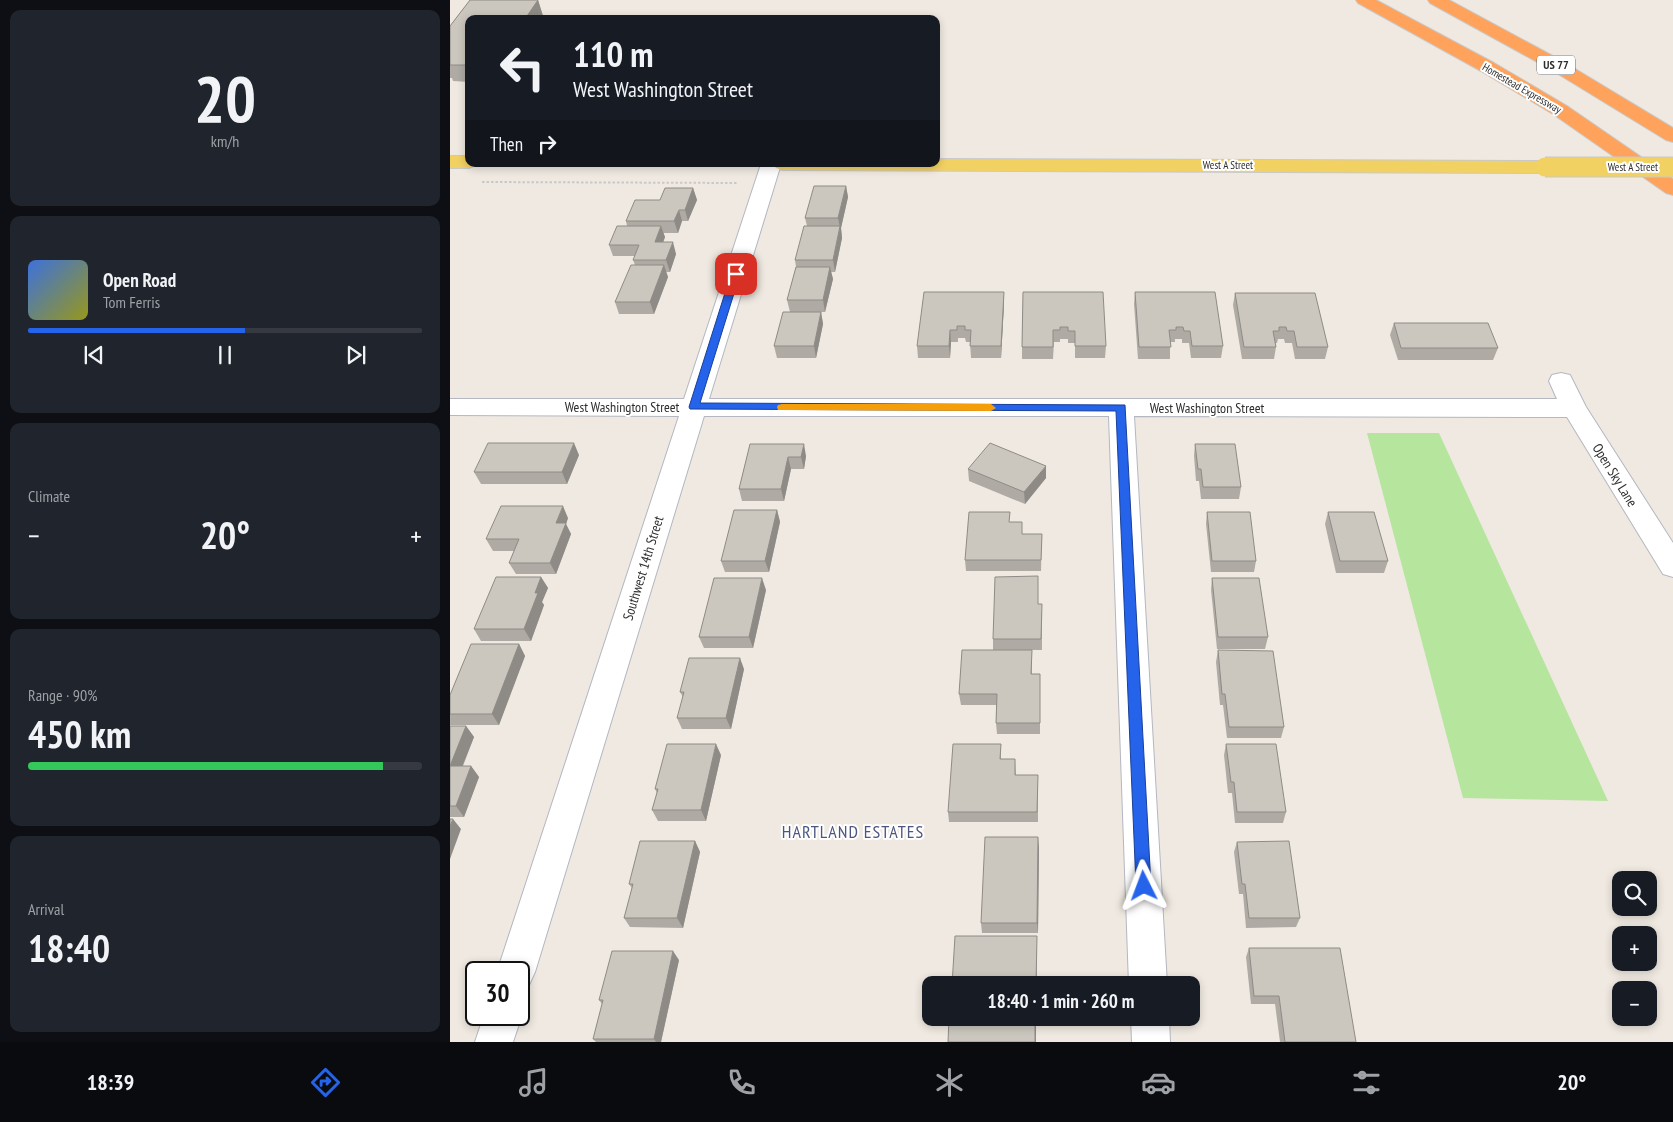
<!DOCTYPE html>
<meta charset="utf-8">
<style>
:root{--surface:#171b24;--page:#20242c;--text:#f1f3f6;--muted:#9ea1a6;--line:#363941;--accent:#2563eb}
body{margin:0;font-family:"PT Sans Narrow",sans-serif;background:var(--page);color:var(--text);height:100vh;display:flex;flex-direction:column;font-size:19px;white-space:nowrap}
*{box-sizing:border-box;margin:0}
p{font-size:16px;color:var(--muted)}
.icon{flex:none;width:28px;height:28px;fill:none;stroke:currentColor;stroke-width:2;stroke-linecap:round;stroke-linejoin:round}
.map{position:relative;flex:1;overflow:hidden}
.sheet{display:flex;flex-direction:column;gap:10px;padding:10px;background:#0d0f14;width:450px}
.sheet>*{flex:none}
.banner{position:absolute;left:15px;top:15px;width:475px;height:152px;border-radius:10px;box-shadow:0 2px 8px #0003;background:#171b24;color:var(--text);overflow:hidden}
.controls{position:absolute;left:1162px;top:871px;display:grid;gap:10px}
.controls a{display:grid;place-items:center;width:45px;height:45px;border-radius:10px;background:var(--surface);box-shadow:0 2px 8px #0003;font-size:25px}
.speed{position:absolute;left:15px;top:961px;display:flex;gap:10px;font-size:25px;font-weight:700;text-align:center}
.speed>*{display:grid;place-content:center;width:65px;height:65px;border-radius:50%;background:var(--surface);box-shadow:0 2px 8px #0003;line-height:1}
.speed .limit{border:2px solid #111;border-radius:8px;background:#fff;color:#111}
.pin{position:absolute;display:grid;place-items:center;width:42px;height:42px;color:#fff;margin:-21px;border-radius:10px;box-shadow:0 2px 8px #0006}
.me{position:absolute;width:55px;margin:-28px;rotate:357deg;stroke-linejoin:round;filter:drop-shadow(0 0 4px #0008)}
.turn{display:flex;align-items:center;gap:18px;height:105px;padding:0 25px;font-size:22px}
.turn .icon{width:65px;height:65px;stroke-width:2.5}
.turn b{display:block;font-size:35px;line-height:42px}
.then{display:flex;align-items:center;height:48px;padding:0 25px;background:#0003;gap:10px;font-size:19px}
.big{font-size:38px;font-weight:800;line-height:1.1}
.sheet .widget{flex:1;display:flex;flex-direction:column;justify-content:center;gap:8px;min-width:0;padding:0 18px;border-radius:10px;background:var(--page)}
.sheet .dial{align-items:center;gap:0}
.dial b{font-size:65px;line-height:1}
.song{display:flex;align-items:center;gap:15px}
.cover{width:60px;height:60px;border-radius:8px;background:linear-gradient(135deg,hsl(220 70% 55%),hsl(60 70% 35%))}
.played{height:5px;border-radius:2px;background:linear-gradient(90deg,var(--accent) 55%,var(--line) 55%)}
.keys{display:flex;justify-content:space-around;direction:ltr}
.heat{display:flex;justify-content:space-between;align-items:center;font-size:28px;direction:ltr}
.charge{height:8px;border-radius:4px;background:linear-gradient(90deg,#34c759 90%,var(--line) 0)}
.trip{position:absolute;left:472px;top:976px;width:278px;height:50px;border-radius:10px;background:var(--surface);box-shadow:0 2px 8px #0003;font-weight:800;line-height:50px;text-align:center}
.tab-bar{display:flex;height:80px;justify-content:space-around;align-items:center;background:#090b0e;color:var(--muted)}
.tab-bar .icon{width:35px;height:35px}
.tab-bar .current{color:var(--accent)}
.tab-bar b{font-size:22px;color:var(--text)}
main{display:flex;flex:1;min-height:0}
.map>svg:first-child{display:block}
.green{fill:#b6e59e}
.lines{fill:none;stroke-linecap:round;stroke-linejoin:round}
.minor-casing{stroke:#b4b7c1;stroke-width:2}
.major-casing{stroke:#c9c9c9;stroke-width:2}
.highway-casing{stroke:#c9c9c9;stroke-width:2}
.path{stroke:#c9c9c9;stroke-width:2;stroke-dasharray:2.5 2;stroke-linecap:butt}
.minor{fill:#fff;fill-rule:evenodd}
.major{fill:#f2d163;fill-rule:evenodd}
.highway{fill:#ffa35c;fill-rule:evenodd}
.major-bridge-casing{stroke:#c9c9c9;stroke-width:21;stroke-linecap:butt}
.major-bridge{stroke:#f2d163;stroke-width:19}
.wall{fill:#afaba4}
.shaded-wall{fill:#8e8b86}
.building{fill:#cbc7bf;stroke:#8e8b86}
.route{fill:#2563eb;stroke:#184099}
.slow{fill:#f59e0b}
.labels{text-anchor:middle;stroke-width:4;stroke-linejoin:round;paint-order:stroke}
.far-street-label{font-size:11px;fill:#2e2e2e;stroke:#fff}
.shield{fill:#fff;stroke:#6d6d6d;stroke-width:1}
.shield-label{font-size:12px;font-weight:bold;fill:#2e2e2e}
.street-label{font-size:14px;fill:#2e2e2e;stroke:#fff}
.near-neighbourhood-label{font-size:18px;letter-spacing:1px;fill:#4d5680;stroke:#fff}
</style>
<main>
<section class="sheet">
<div class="widget dial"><b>20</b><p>km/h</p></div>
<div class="widget">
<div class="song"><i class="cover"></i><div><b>Open Road</b><p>Tom Ferris</p></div></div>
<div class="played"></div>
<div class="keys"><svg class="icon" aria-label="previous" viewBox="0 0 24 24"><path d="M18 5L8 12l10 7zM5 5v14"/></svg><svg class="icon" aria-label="pause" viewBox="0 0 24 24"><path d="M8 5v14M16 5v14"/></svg><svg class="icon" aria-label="next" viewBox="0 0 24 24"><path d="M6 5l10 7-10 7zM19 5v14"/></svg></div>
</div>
<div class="widget"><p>Climate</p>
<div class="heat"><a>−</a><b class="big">20°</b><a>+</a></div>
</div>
<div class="widget"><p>Range · 90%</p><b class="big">450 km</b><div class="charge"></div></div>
<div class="widget"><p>Arrival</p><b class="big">18:40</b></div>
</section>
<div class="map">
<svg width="1223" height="1042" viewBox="0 0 1223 1042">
<rect width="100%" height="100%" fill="#efe9e1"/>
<polygon class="green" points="917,433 989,433 1158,801 1013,798"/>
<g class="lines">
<g class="minor-casing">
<g id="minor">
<polygon points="311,164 331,164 259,399 1107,399 1099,381 1102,375 1111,373 1120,375 1136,407 1223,543 1223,577 1213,574 1117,417 684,416 717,985 679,985 659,416 254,416 85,972 79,985 69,989 69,972 47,972 229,416 0,415 0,399 234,399"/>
<polygon points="69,1007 72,1015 63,1042 25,1042 34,1015 69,1015"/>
<polygon points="681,1018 719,1018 720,1042 682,1042"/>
</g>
</g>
<g class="major-casing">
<g id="major">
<polygon points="0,156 19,156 19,164 28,164 19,168 0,168"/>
<polygon points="486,159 1095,161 1102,163 1105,167 1102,171 1095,173 333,170 326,168 323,164 486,164"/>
</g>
</g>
<g class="highway-casing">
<g id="highway">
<polygon points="906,0 926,0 1044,63 1117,106 1223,179 1223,195 1216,193 1103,114 1031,71 908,3"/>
<polygon points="978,0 999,0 1112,61 1223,128 1223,142 1216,140 1100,69 980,3"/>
</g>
</g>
<polyline class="path" points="32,182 288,183"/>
<use href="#minor" class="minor"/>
<use href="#major" class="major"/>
<use href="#highway" class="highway"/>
<g class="major-bridge-casing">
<polyline id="major-bridge" points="1095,167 1223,167"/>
</g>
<use href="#major-bridge" class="major-bridge"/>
</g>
<g class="wall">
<polygon points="20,0 88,0 93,16 91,19 19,19 19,82 3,81 2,78 0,78 0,26"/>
<polygon points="396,186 398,197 391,228 392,238 385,272 381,272 383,279 375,312 340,312 337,300 346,267 345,260 357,226 355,218"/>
<polygon points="243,188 247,200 238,221 232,221 228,233 213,233 215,237 213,242 226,254 220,272 216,272 218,277 204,314 169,314 165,302 185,265 183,260 185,256 163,256 159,245 177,226 176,221 210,200"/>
<polygon points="554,292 554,304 551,358 521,358 520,342 516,342 515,338 508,338 508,342 501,342 500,358 468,358 467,346"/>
<polygon points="573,292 656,346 655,358 625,358 625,343 618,343 618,339 610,339 610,342 604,342 603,359 572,359 572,347"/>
<polygon points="685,292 773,346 771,358 741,358 739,343 732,343 732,339 725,339 725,342 720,342 720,359 688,359 684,304"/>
<polygon points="785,293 878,347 875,359 845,359 842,343 835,343 834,339 828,339 827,343 825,343 826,347 824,359 792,359 783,305"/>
<polygon points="371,312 373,324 366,358 327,358 324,346"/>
<polygon points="944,323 1048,348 1043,360 948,360 940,335"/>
<polygon points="300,444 356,456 354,469 341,469 334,501 292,501 289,489"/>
<polygon points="745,444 791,487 789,499 751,499 749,481 746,481 744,456"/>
<polygon points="129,455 117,484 31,484 24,472"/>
<polygon points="518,469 596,478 575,504 519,481"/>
<polygon points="327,510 330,522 319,572 275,572 271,561"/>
<polygon points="757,512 806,561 804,572 761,572 756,524"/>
<polygon points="878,512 938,561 934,573 886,573 875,524"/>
<polygon points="118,518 116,524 121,534 106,574 66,574 59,563 64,551 43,551 36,539"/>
<polygon points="560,522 572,522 572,534 592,534 591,571 516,571 515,560"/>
<polygon points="91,577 98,588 92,602 94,605 81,641 31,641 24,629"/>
<polygon points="762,578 818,637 815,649 767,649 761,590"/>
<polygon points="316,590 303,648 254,648 249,637"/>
<polygon points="589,604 592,615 592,650 578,650 582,662 582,674 590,674 590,734 547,734 546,723 546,705 511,705 509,694 543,650 543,639"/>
<polygon points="69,644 75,656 49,725 0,725 0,695"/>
<polygon points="768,650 834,727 831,738 777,738 773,705 770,705 766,662"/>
<polygon points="294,669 281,729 232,729 227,718 233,697 230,692"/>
<polygon points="0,726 16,726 24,737 13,766 21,766 29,777 14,817 0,817"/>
<polygon points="551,744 551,759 565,759 566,775 588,786 588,822 499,822 498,812"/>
<polygon points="776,744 836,812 833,823 785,823 782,793 778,793 774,755"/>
<polygon points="271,755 256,821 208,821 202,810 207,793 205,789"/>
<polygon points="245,841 250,852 233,928 180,927 174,918 182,888 179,884"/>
<polygon points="787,842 850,918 846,927 796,928 793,894 789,894 784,852"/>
<polygon points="589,847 588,933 532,933 531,923"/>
<polygon points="799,948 906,1042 830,1042 825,1004 801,1004 796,957"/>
<polygon points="229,960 211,1042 146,1042 143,1039 152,1004 149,1000"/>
</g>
<g class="shaded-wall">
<polygon points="88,0 93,16 91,19 75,19"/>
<polygon points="18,62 19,65 19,73 16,65"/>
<polygon points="396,186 398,197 391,228 392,238 385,272 383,260 390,228 388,218"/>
<polygon points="243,188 247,200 238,221 235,210"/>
<polygon points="229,210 232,221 228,233 224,221"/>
<polygon points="211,226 215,237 209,254 205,242"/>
<polygon points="223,242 226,254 220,272 216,260"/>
<polygon points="214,265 218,277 204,314 200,302"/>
<polygon points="380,267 383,279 375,312 373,300"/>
<polygon points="554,292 554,304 551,358 551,346"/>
<polygon points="371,312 373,324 366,358 364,346"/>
<polygon points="500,330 501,342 500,358 499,346"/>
<polygon points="124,443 129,455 117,484 112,472"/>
<polygon points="354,444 356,456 354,469 351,457"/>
<polygon points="338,457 341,469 334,501 331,489"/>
<polygon points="596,466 596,478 575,504 574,492"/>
<polygon points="113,506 118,518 116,524 121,534 106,574 100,563 106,523"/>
<polygon points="327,510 330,522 319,572 315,561"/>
<polygon points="91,577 98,588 92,602 94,605 81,641 74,629 85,593"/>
<polygon points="312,578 316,590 303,648 299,637"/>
<polygon points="69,644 75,656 49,725 42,714"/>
<polygon points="290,658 294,669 281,729 276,718"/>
<polygon points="16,726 24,737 8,777 0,766"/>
<polygon points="266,744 271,755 256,821 251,810"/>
<polygon points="21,766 29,777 14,817 6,806"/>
<polygon points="3,819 11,829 0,859 0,826"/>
<polygon points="588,837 589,847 588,933 587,923"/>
<polygon points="245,841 250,852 233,928 227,918"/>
<polygon points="587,936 587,985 586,985"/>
<polygon points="223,951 229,960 211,1042 206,1042 204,1039"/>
<rect x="585" y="1018" width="1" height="24"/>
</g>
<g class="building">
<polygon points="20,0 88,0 75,19 19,19 19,62 18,62 16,65 0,65 0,26"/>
<polygon points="364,186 396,186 388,218 355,218"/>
<polygon points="215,188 243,188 235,210 229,210 224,221 176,221 185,200 210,200"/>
<polygon points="167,226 211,226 205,242 223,242 216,260 183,260 189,245 159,245"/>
<polygon points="354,226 390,226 383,260 345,260"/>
<polygon points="181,265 214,265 200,302 165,302"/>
<polygon points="346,267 380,267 373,300 337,300"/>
<polygon points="474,292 554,292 551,346 520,346 521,330 515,330 515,326 507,326 507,330 500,330 499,346 467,346"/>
<polygon points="573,292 653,292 656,346 625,346 625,331 618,331 618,327 610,327 610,330 603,330 603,347 572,347"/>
<polygon points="685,292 765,292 773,346 742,346 740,331 734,331 733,327 726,327 726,330 719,330 721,347 689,347"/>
<polygon points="785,293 865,293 878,347 847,347 844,331 837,331 836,327 829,327 829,331 823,331 826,347 794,347"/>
<polygon points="333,312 371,312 364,346 324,346"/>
<polygon points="944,323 1038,323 1048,348 951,348"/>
<polygon points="38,443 124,443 112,472 24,472"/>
<polygon points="540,443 596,466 574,492 518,469"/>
<polygon points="300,444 354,444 351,457 338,457 331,489 289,489"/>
<polygon points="745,444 785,444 791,487 753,487 751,469 748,469"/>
<polygon points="51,506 113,506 106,523 116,523 100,563 59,563 69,539 36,539"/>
<polygon points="284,510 327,510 315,561 271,561"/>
<polygon points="519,512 560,512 559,522 572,522 572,534 592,534 591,560 515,560"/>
<polygon points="757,512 800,512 806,561 762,561"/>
<polygon points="878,512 924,512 938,561 890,561"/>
<polygon points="588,576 588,604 592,604 591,639 543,639 545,577"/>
<polygon points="46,577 91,577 85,593 88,593 74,629 24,629"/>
<polygon points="264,578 312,578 299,637 249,637"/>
<polygon points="762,578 809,578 818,637 768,637"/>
<polygon points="21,644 69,644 42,714 0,714 0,695"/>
<polygon points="512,650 582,650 581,674 590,674 590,723 546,723 547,694 509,694"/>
<polygon points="768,650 823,651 834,727 779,727 775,694 772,694"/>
<polygon points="239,658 290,658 276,718 227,718 234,692 230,692"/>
<polygon points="0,726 16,726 0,766 21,766 6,806 0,806"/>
<polygon points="217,744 266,744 251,810 202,810 208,789 205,789"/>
<polygon points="503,744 551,744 550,759 565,759 565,775 588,775 587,812 498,812"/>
<polygon points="776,744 826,744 836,812 787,812 784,782 781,782"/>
<polygon points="0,819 3,819 0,826"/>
<polygon points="535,837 588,837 587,923 531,923"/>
<polygon points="190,841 245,841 227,918 174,918 183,884 179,884"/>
<polygon points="839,841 850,918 799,918 795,884 792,884 787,842"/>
<polygon points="505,936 587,936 586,985 502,985"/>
<polygon points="799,948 890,948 906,1042 835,1042 829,996 804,996"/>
<polygon points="162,951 223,951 204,1039 143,1039 153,1000 149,1000"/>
<polygon points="499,1018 585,1018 585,1042 498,1042"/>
</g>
<polygon class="route" points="286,272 290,274 250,403 675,405 701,886 699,891 694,893 689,891 686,886 666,411 240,409 239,407 281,274"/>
<polygon class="slow" points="332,404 541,404 546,408 541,411 328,410 327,407 328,405"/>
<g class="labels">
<g class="far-street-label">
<text transform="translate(1072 88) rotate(30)" y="4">Homestead Expressway</text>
<text x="778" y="169">West A Street</text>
<text x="1183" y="171">West A Street</text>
</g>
<rect class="shield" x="1087" y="55.5" width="38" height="19" rx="4"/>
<g class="shield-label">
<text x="1106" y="69">US 77</text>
</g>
<g class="street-label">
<text x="172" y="412">West Washington Street</text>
<text x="757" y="413">West Washington Street</text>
<text transform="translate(1165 475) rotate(58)" y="5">Open Sky Lane</text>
<text transform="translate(193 568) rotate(-73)" y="5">Southwest 14th Street</text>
</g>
<g class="near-neighbourhood-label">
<text x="403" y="838">HARTLAND ESTATES</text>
</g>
</g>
</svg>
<div class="controls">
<a><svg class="icon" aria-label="search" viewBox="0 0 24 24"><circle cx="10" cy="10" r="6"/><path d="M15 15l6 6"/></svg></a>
<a>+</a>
<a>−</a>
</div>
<div class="speed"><div class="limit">30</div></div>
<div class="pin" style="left:286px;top:274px;background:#d93025"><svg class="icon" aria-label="arrive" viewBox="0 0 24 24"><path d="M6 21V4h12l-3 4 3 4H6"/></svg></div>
<svg class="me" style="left:694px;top:886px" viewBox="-20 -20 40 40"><path d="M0-17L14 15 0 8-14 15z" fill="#2563eb" stroke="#fff" stroke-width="4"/></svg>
<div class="trip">18:40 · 1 min · 260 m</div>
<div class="banner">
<div class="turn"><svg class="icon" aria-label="left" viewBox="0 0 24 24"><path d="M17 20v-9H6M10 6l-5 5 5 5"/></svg><div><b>110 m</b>West Washington Street</div></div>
<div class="then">Then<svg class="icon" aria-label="right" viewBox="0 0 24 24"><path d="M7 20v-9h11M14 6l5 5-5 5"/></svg></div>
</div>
</div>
</main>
<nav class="tab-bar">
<b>18:39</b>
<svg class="icon current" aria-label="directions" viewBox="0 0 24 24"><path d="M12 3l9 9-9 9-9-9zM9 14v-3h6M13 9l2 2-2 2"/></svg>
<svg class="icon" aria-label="music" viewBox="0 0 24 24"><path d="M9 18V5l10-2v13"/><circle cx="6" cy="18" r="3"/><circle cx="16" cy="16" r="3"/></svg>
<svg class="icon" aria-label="phone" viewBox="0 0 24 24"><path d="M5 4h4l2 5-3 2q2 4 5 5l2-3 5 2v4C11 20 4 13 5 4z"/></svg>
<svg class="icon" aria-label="climate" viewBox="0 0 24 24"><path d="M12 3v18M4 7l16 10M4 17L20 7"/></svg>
<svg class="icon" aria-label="car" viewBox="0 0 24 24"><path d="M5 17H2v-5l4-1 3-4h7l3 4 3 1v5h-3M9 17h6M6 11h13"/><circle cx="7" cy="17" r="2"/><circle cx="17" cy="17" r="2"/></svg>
<svg class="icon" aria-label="filters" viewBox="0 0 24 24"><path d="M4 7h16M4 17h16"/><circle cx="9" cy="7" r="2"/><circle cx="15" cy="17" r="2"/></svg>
<b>20°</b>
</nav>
